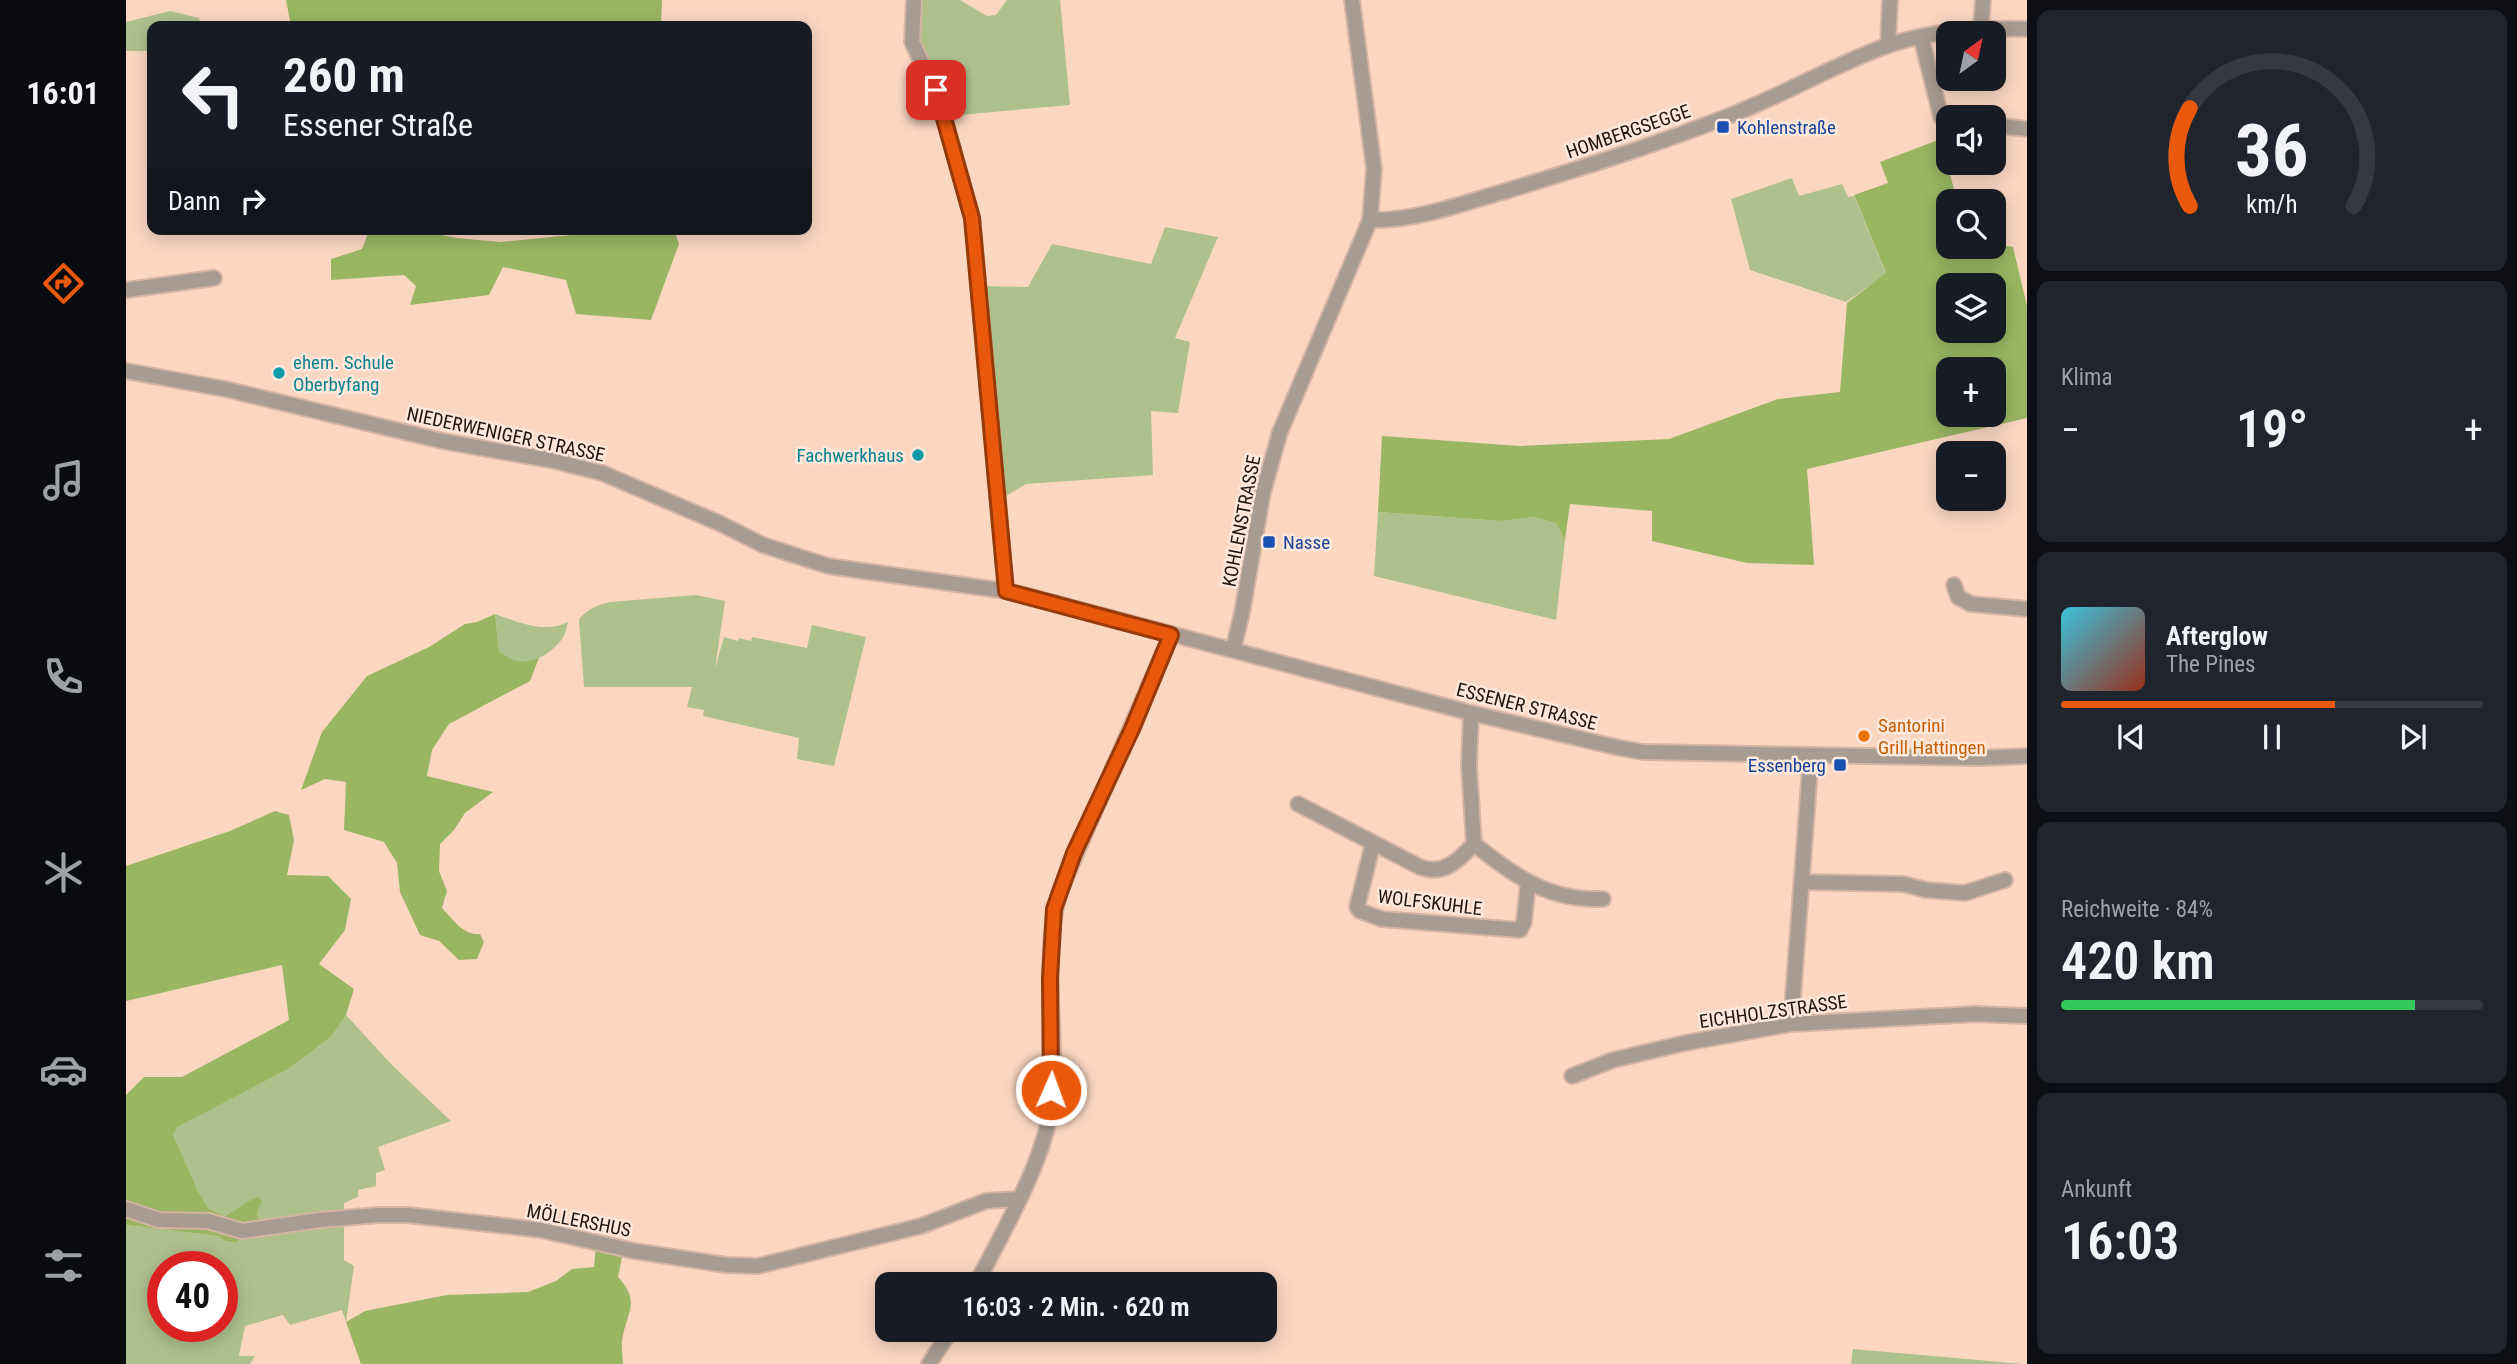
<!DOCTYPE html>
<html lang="de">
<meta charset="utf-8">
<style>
:root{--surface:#171b24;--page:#20242c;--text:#f1f3f6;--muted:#9ea1a6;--line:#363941;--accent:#ea580c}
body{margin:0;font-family:"Roboto Condensed",sans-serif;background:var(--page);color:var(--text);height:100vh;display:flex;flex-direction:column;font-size:26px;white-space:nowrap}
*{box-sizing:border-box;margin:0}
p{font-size:23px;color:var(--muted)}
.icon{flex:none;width:38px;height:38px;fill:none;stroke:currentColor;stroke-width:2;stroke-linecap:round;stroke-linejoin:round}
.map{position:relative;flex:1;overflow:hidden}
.drawer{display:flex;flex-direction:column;gap:10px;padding:10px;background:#0d0f14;width:490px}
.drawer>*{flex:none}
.top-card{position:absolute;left:21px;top:21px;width:665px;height:214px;border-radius:14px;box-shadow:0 4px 18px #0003;background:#171b24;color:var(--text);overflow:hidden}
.needle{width:46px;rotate:33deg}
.controls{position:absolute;left:1810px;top:21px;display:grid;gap:14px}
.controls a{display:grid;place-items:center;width:70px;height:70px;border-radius:14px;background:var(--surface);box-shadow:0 4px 18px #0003;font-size:35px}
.speed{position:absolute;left:21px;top:1251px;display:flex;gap:14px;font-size:35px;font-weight:700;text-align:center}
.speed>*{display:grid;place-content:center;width:91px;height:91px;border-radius:50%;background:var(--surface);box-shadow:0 4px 18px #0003;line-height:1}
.speed .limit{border:10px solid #d22;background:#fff;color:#111}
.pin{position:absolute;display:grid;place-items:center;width:60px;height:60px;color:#fff;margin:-30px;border-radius:14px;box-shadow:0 4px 10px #0006}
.me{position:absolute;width:77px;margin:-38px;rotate:2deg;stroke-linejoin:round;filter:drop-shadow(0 0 5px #0008)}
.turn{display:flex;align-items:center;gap:24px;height:147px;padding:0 21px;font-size:32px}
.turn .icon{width:91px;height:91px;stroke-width:2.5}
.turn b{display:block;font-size:49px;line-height:60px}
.then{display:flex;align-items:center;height:66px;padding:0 21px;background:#0003;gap:14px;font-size:26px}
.big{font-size:52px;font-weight:600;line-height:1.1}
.drawer .widget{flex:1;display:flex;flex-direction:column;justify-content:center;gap:10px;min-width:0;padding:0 24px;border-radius:14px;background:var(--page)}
.drawer .dial{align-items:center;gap:0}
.dial svg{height:182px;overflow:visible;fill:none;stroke:var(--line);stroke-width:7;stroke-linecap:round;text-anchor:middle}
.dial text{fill:var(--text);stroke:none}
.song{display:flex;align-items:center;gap:21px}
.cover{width:84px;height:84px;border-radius:10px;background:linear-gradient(135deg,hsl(190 70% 55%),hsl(10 70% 35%))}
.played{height:7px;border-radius:4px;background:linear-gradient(90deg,var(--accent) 65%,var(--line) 65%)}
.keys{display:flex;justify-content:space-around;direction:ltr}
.heat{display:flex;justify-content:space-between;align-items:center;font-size:38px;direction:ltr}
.charge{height:10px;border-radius:5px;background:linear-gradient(90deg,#34c759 84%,var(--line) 0)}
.trip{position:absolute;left:749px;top:1272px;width:402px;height:70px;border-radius:14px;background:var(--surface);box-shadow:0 4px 18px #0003;font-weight:600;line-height:70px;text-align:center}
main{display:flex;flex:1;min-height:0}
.dock{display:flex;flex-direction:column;width:126px;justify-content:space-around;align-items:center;background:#090b0e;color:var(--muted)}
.dock .icon{width:49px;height:49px}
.dock .on{color:var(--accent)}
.dock b{font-size:32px;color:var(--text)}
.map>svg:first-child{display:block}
.green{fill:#aec18d;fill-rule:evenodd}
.forest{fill:#9ab663;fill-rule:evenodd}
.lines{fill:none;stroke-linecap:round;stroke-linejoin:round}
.minor-casing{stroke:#d4b4a2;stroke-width:18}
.minor{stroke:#a89b91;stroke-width:14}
.route-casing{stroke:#983908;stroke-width:18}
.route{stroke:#ea580c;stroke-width:12}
.transit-dot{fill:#1a4fb4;stroke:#fde8db;stroke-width:2.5}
.culture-dot{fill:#0f9aa8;stroke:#fde8db;stroke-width:2.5}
.food-dot{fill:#e8710a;stroke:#fde8db;stroke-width:2.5}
.labels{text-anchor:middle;stroke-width:5;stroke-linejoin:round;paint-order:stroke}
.transit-label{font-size:19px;fill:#164399;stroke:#fde8db;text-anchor:start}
.street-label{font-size:19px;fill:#21150e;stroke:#fde8db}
.culture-label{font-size:19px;fill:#0d838f;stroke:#fde8db;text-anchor:start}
.food-label{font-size:19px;fill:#c56008;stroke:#fde8db;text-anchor:start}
</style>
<main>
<nav class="dock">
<b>16:01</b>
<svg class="icon on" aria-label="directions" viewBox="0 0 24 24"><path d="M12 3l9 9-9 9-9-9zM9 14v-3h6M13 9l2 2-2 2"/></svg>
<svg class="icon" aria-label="music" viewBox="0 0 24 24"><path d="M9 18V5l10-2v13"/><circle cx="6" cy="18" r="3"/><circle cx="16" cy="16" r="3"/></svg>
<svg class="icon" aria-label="phone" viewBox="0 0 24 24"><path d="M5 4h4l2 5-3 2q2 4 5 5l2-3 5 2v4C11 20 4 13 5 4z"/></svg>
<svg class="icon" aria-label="climate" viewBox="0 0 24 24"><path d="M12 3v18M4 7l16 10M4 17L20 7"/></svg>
<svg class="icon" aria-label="car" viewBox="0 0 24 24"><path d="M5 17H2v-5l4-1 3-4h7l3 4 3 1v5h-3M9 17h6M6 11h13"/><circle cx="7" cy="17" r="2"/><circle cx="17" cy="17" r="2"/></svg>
<svg class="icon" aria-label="filters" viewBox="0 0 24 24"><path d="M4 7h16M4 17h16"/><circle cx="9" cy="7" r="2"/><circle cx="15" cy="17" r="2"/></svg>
</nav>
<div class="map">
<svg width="1901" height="1364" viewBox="0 0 1901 1364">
<rect width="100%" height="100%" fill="#fbd7c2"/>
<g class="green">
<polygon points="791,0 834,0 861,16 870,15 881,0 934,0 944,105 822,116 789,37"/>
<polygon points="44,11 73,18 74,26 26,26 26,51 0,51 0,22"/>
<polygon points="1666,178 1673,196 1716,184 1722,197 1728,196 1760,274 1720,302 1624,270 1605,199"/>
<polygon points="1039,227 1092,237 1049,338 1064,342 1052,413 1025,411 1027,475 900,484 875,499 857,286 902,287 926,244 1025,264"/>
<polygon points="1252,512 1375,521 1407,517 1430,523 1439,540 1430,620 1248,576"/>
<path d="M570,595L599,601L589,668L598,637L612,641L613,638L625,641L626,637L681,648L686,625L740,637L708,766L671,759L673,738L577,716L578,710L561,707L566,687H458L453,619C462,609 471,605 484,602Z"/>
<path d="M369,614C392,622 419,634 442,622C440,628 440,634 436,639C427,652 403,668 387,661C382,659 377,654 373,651Z"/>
<path d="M220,1015L267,1066L325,1121L252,1147L259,1170L250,1173V1186L232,1190V1197L218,1203V1260L228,1266L220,1322L216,1310L164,1325L157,1315L119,1326L113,1356H129L124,1364H0V1225L91,1236L99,1241L109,1243L143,1222L131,1218L132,1209L119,1204L113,1210L98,1216L82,1208L72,1191L47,1134L50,1127L161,1070L205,1037ZM37,1267H96V1326H37Z"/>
<polygon points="1727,1349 1898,1364 1725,1364"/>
</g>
<g class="forest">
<polygon points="160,0 536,0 535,26 165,26"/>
<path d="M1815,139L1831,201H1822V247H1867V244L1887,247L1901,306V418L1681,469L1688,565L1621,563L1526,541V511L1444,504L1439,540L1430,523L1407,517L1375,521L1252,512L1256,436L1394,446L1543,439L1652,399L1714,392L1721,303L1760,273L1728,195L1762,183L1754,162ZM1867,285V331H1822V285ZM1867,369V415H1822V369Z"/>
<polygon points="259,229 284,229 331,238 375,242 456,234 481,229 548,229 553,244 525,320 450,314 440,280 377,267 363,295 284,305 290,286 278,275 205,280 205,259 236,249 243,231"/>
<path d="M369,614L373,651C388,663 395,664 413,658L404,681L323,724L306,750L301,776L367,792L339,813L328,830L314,844L313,871L321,891L316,908C328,920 336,935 354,934L358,942L351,959L333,960L313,941L294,935L274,892L271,863L258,842L218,830L220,782L199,779L175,790L196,732L241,676L303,647L339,624L351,622Z"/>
<path d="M149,811L163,815L168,840L161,875L202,876L225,899L219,930L193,964L228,989L220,1015L205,1037L161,1070L51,1127L47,1134L72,1191L82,1208L98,1216C111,1211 121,1200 133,1197L136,1202L132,1209L131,1218L143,1222L109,1243L99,1241L91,1236L0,1225V1095L18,1077H56L163,1020L156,965L0,1001V866L104,831Z"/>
<path d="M470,1247L497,1252L492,1277C516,1303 500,1312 496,1341C495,1348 497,1357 497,1364H235L220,1322L239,1311L321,1295L402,1292L430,1281L446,1269L468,1267Z"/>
</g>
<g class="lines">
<g class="minor-casing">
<g id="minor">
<polyline points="788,0 786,42 813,99 846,218 880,591"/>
<polyline points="1855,28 1857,0"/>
<polyline points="1795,37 1815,117 1822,118"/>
<polyline points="1762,45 1764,0"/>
<polyline points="1867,125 1901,129"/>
<path d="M1244,220C1291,221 1338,203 1383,190C1459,167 1536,143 1610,113C1661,93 1708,65 1760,46C1805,30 1854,28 1901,29"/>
<polyline points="0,290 88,278"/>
<polyline points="0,371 99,389 316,441 429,461 476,473 593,523 637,545 702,566 880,591 905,597 1345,713 1494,748 1517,752 1855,758 1901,756"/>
<polyline points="1828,585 1832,597 1845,604 1901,609"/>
<polyline points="1107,650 1116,613 1137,492 1154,432 1244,220 1248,169 1226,0"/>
<path d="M1172,804L1294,867C1317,876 1332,861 1348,844L1343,766L1345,713"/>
<polyline points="1247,843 1231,907 1234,911 1256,919 1394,930 1398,922 1402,883"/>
<path d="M1348,844C1389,876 1422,901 1477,899"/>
<polyline points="1676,882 1777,884 1800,890 1839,893 1879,880"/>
<polyline points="1665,1024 1685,755"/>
<polyline points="1446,1076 1487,1060 1559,1043 1665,1024 1850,1014 1901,1016"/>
<polyline points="0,1209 33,1220 82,1221 116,1231 194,1220 252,1215 282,1215 415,1230 508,1251 600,1265 632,1266 795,1226 860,1201 892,1199"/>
<path d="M850,1284C874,1238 917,1163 924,1112C934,1040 914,965 933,893L1045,635"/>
<polyline points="803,1364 825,1330"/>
</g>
</g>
<use href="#minor" class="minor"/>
</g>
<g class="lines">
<g class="route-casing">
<polyline id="route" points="810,90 846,218 880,591 1045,635 1006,729 948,853 928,909 924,978 925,1090"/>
</g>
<use href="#route" class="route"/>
</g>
<g class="transit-dot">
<rect x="1590" y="120" width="14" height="14" rx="3.5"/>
<rect x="1136" y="535" width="14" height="14" rx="3.5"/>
<rect x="1707" y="758" width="14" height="14" rx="3.5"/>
</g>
<g class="culture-dot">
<circle cx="153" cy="373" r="7"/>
<circle cx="792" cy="455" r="7"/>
</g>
<circle class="food-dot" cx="1738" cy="736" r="7"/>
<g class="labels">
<g class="transit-label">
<text x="1611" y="134">Kohlenstraße</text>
<text x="1157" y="549">Nasse</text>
<text x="1700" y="772" text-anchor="end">Essenberg</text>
</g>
<g class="street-label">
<text transform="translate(1502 131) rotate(-19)" y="7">HOMBERGSEGGE</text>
<text transform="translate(380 434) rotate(12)" y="7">NIEDERWENIGER STRASSE</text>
<text transform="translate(1115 521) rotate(-79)" y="7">KOHLENSTRASSE</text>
<text transform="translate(1401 706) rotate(14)" y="7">ESSENER STRASSE</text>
<text transform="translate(1304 902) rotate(7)" y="7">WOLFSKUHLE</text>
<text transform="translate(1647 1011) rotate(-8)" y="7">EICHHOLZSTRASSE</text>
<text transform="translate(453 1220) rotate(11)" y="7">MÖLLERSHUS</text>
</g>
<g class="culture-label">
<text x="167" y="369">ehem. Schule<tspan x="167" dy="22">Oberbyfang</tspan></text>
<text x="778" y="462" text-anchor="end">Fachwerkhaus</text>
</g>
<g class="food-label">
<text x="1752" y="732">Santorini<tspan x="1752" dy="22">Grill Hattingen</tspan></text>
</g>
</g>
</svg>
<div class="controls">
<a><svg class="needle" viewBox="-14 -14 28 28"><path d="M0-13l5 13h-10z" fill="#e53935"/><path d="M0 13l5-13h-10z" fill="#9ea1a6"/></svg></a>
<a><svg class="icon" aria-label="sound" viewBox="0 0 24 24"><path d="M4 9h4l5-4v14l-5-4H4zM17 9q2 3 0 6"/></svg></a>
<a><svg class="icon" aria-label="search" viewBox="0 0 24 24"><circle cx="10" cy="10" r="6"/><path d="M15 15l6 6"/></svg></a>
<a><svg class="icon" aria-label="layers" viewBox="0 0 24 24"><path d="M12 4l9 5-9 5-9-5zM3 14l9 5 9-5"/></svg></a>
<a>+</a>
<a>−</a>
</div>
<div class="speed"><div class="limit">40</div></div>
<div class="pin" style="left:810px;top:90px;background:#d93025"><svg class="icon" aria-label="arrive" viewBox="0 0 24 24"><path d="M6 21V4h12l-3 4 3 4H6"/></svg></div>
<svg class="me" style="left:925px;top:1090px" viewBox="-20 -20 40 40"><circle r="17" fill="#ea580c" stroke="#fff" stroke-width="3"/><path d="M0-11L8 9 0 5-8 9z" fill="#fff"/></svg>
<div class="trip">16:03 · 2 Min. · 620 m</div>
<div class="top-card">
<div class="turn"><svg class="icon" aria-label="left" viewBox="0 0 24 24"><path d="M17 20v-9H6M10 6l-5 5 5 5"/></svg><div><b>260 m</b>Essener Straße</div></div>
<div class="then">Dann<svg class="icon" aria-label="right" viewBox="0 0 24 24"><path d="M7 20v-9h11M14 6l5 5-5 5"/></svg></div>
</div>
</div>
<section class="drawer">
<div class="widget dial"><svg viewBox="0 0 100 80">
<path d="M14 69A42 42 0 1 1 86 69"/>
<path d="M14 69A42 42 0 0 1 14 26" stroke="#ea580c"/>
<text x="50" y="56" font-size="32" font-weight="700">36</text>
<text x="50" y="72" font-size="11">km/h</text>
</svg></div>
<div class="widget"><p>Klima</p>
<div class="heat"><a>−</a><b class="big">19°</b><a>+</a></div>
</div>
<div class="widget">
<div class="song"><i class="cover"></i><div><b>Afterglow</b><p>The Pines</p></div></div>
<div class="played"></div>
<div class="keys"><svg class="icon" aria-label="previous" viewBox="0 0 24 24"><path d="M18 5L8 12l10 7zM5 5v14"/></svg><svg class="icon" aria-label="pause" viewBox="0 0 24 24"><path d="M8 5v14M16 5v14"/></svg><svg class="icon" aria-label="next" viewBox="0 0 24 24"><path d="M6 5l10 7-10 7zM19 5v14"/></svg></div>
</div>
<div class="widget"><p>Reichweite · 84%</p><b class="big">420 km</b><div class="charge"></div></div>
<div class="widget"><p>Ankunft</p><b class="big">16:03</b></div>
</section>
</main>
